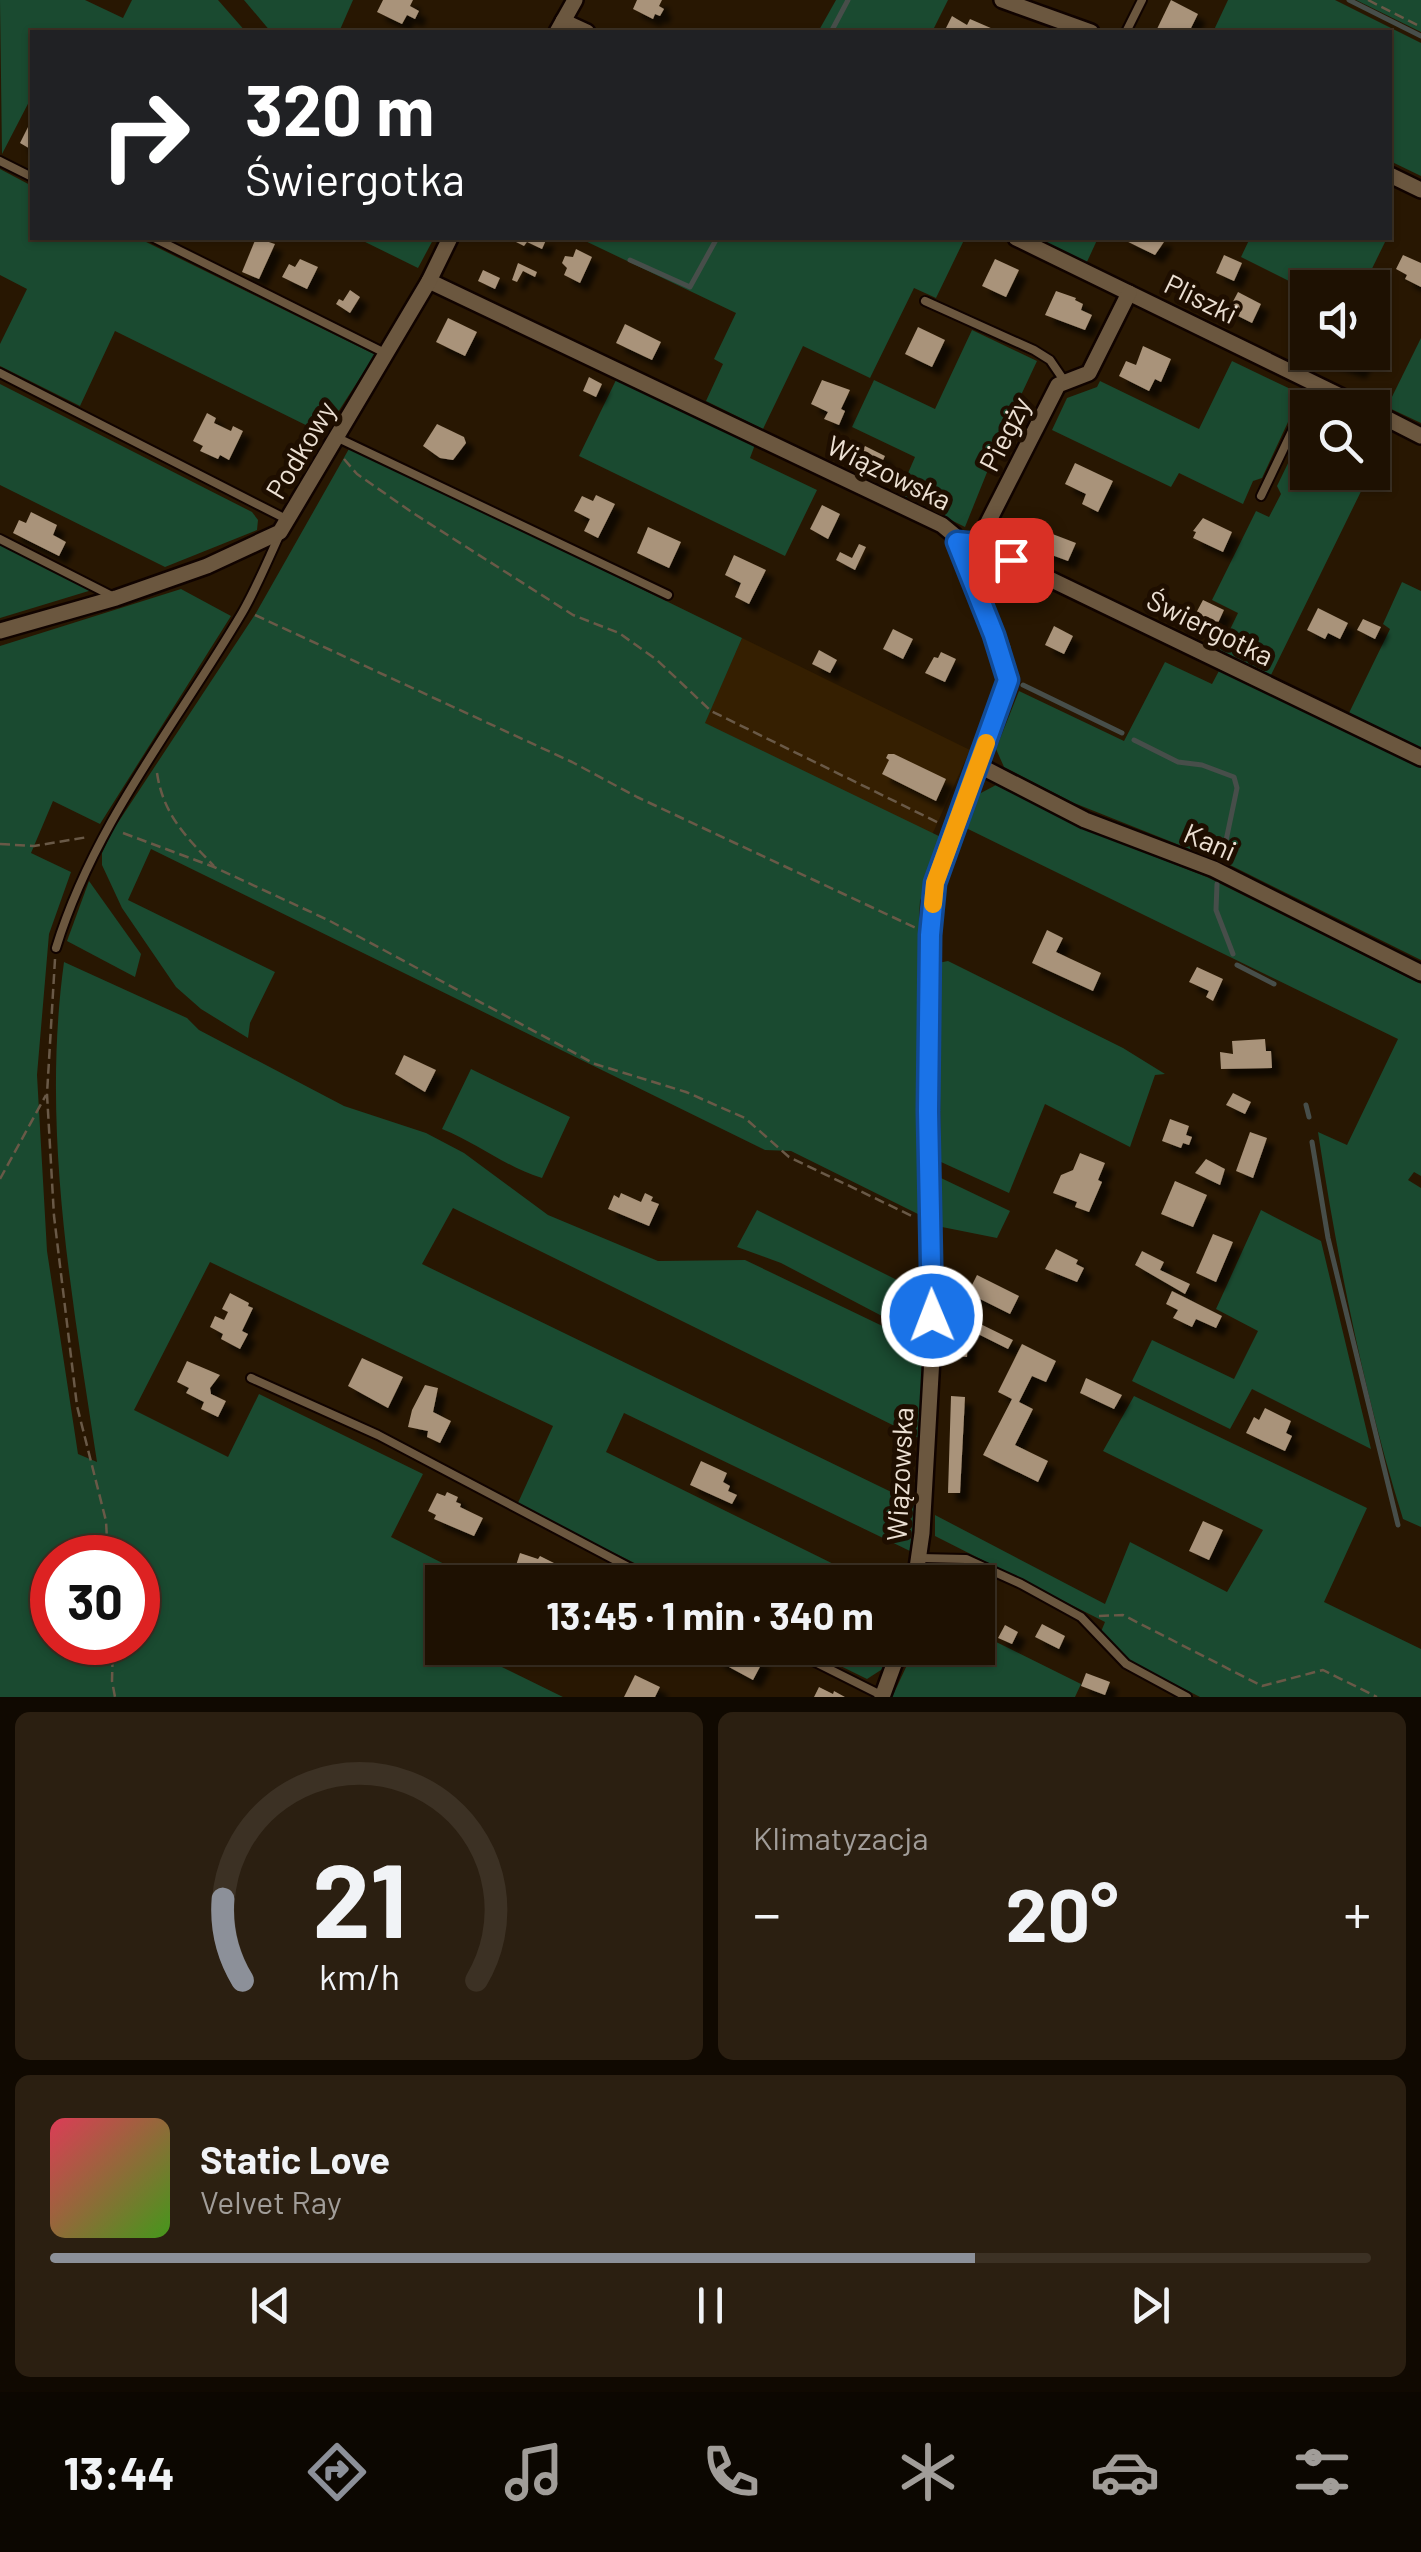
<!DOCTYPE html>
<html lang="pl">
<meta charset="utf-8">
<style>
:root{--surface:#1e1102;--page:#2b1f11;--text:#f1f3f6;--muted:#a19d99;--line:#3c3124;--accent:#8c9099}
body{margin:0;font-family:Barlow,sans-serif;background:var(--page);color:var(--text);height:100vh;display:flex;flex-direction:column;font-size:38px;white-space:nowrap}
*{box-sizing:border-box;margin:0}
p{font-size:32px;color:var(--muted)}
.icon{flex:none;width:55px;height:55px;fill:none;stroke:currentColor;stroke-width:2;stroke-linecap:round;stroke-linejoin:round}
.map{position:relative;height:1697px;overflow:hidden}
.sheet{display:flex;flex-direction:column;gap:15px;padding:15px;background:#100901;flex:1}
.sheet>*{flex:none}
.hud{position:absolute;left:30px;top:30px;width:1362px;height:210px;border-radius:0px;box-shadow:0 2px 8px #0004,0 0 0 2px var(--line);background:#202124;color:#fff;overflow:hidden}
.controls{position:absolute;left:1290px;top:270px;display:grid;gap:20px}
.controls a{display:grid;place-items:center;width:100px;height:100px;border-radius:0px;background:var(--surface);box-shadow:0 2px 8px #0004,0 0 0 2px var(--line);font-size:50px}
.speed{position:absolute;left:30px;top:1535px;display:flex;gap:20px;font-size:50px;font-weight:700;text-align:center}
.speed>*{display:grid;place-content:center;width:130px;height:130px;border-radius:50%;background:var(--surface);box-shadow:0 2px 8px #0004,0 0 0 2px var(--line);line-height:1}
.speed .limit{border:15px solid #d22;background:#fff;color:#111}
.pin{position:absolute;display:grid;place-items:center;width:85px;height:85px;color:#fff;margin:-42px;border-radius:20px;box-shadow:0 5px 15px #0006}
.me{position:absolute;width:110px;margin:-55px;rotate:359deg;stroke-linejoin:round;filter:drop-shadow(0 0 8px #0008)}
.turn{display:flex;align-items:center;gap:35px;height:210px;padding:0 50px;font-size:45px}
.turn .icon{width:130px;height:130px;stroke-width:2.5}
.turn b{display:block;font-size:70px;line-height:85px}
.big{font-size:75px;font-weight:700;line-height:1.1}
.sheet .widget{flex:1;display:flex;flex-direction:column;justify-content:center;gap:15px;min-width:0;padding:0 35px;border-radius:15px;background:var(--page)}
.sheet .dial{align-items:center;gap:0}
.dial svg{height:260px;overflow:visible;fill:none;stroke:var(--line);stroke-width:7;stroke-linecap:round;text-anchor:middle}
.dial text{fill:var(--text);stroke:none}
.song{display:flex;align-items:center;gap:30px}
.cover{width:120px;height:120px;border-radius:15px;background:linear-gradient(135deg,hsl(350 70% 55%),hsl(100 70% 35%))}
.played{height:10px;border-radius:5px;background:linear-gradient(90deg,var(--accent) 70%,var(--line) 70%)}
.keys{display:flex;justify-content:space-around;direction:ltr}
.heat{display:flex;justify-content:space-between;align-items:center;font-size:55px;direction:ltr}
.sheet .tiles{flex:1;display:grid;gap:15px;grid-template-columns:1fr 1fr}
.widget:last-child{grid-column:span 2}
.trip{position:absolute;left:425px;top:1565px;width:570px;height:100px;border-radius:0px;background:var(--surface);box-shadow:0 2px 8px #0004,0 0 0 2px var(--line);font-weight:700;line-height:100px;text-align:center}
.menu{display:flex;height:160px;justify-content:space-around;align-items:center;background:#0c0701;color:var(--muted)}
.menu .icon{width:70px;height:70px}
.menu .active{color:var(--accent)}
.menu b{font-size:45px;color:var(--text)}
.map>svg:first-child{display:block}
.built{fill:#351f01}
.green{fill:#1a4a30;fill-rule:evenodd}
.lines{fill:none;stroke-linecap:round;stroke-linejoin:round}
.stream{stroke:#474e4a;stroke-width:5}
.building{fill:#a9937a;filter:url(#shadow)}
.service-casing{stroke:#100300;stroke-width:12}
.minor-casing{stroke:#100300;stroke-width:20}
.path{stroke:#695947;stroke-width:2.5;stroke-dasharray:10 5;stroke-linecap:butt}
.service{stroke:#6b573f;stroke-width:8}
.minor{stroke:#6b573f;stroke-width:15}
.route-casing{stroke:#114b97;stroke-width:25}
.route{stroke:#1a73e8;stroke-width:18}
.slow{stroke:#f59e0b;stroke-width:18}
.labels{text-anchor:middle;stroke-width:10;stroke-linejoin:round;paint-order:stroke}
.street-label{font-size:28px;fill:#ece0d3;stroke:#1e0e00}
</style>
<div class="map">
<svg width="1421" height="1697" viewBox="0 0 1421 1697">
<defs>
<filter id="shadow"><feDropShadow dx="8" dy="8" stdDeviation="2.5" flood-color="#0009"/></filter>
</defs>
<rect width="100%" height="100%" fill="#281702"/>
<polygon class="built" points="742,638 970,750 932,835 704,723"/>
<g class="green">
<polygon points="0,0 85,0 123,18 132,0 218,0 246,32 32,32 32,96 2,154"/>
<polygon points="244,0 353,0 339,32 271,32"/>
<polygon points="836,0 948,0 932,32 818,32"/>
<polygon points="1228,0 1335,0 1421,43 1421,176 1390,161 1390,32 1213,32"/>
<polygon points="1356,0 1421,0 1421,32"/>
<polygon points="0,169 32,186 32,238 138,238 378,356 365,370 324,434 115,331 80,406 0,366 0,344 27,289 0,275"/>
<polygon points="357,238 434,238 418,268"/>
<polygon points="579,238 965,238 936,298 914,288 870,378 803,346 763,429 706,401 723,364 714,359 736,313"/>
<polygon points="1032,238 1098,238 1086,264"/>
<polygon points="1250,238 1387,238 1363,287 1307,290 1241,257"/>
<polygon points="972,330 1037,361 1000,440 965,527 899,494 915,457 852,427 874,380 935,409"/>
<polygon points="1421,338 1421,423 1387,407"/>
<polygon points="1232,361 1301,394 1262,478 1253,481 1243,504 1179,473 1171,487 1052,430 1067,398 1097,387 1100,381 1199,429"/>
<polygon points="617,378 756,442 750,458 817,490 785,556 579,456"/>
<polygon points="0,384 252,512 258,520 257,530 165,567 0,485"/>
<polygon points="1307,424 1308,472 1370,473 1271,675 1220,650 1238,613 1212,600 1256,511 1269,517 1281,494 1277,486"/>
<polygon points="350,447 742,638 705,723 945,839 920,901 919,918 924,1217 791,1151 765,1150 151,849 128,900 275,972 250,1023 248,1038 201,1009 176,987 122,908 102,865 102,853 113,830 256,613"/>
<polygon points="0,544 92,590 0,618"/>
<polygon points="1402,582 1421,591 1421,748 1349,713 1390,629 1383,624"/>
<path d="M181,589L231,616L100,824L53,801L31,853L71,872L49,934L37,1075L47,1251L78,1454L97,1462C72,1297 41,1130 64,962L187,1018L199,1030L344,1106L426,1133L464,1153L548,1215L658,1261L745,1260L922,1345L921,1439L453,1208L422,1264L916,1504L910,1551L624,1413L606,1452L870,1582H673L517,1505L553,1426L210,1262L134,1410L228,1457L259,1394L423,1474L391,1537L466,1575L462,1582H442V1622L437,1634L442,1638V1648H463L563,1697H0V646ZM52,1558H138V1642H52Z"/>
<polygon points="1165,662 1212,684 1221,667 1421,765 1421,960 1232,866 1074,803 1004,767 996,749 1019,691 1124,741"/>
<path d="M996,785L1110,839L1207,877L1421,984V1176L1414,1172L1408,1180L1421,1188V1527L1403,1519C1364,1393 1338,1263 1318,1132L1347,1145L1398,1039L966,828L979,794Z"/>
<polygon points="89,881 141,954 135,977 67,941"/>
<polygon points="948,961 1123,1048 1165,1074 1155,1075 1130,1147 1045,1104 1009,1193 941,1162 938,963"/>
<path d="M471,1069L570,1117L542,1178C506,1167 477,1143 442,1129Z"/>
<polygon points="941,1178 1010,1211 997,1238 942,1227"/>
<polygon points="757,1210 925,1294 924,1330 901,1326 781,1263 737,1247"/>
<polygon points="1261,1210 1321,1241 1371,1449 1252,1389 1230,1429 1132,1381 1152,1340 1234,1379 1258,1331 1216,1309"/>
<polygon points="1134,1396 1367,1508 1324,1602 1421,1649 1421,1697 1200,1697 1124,1658 1100,1634 1105,1622 935,1536 935,1515 1105,1604 1130,1542 1227,1592 1263,1530 1103,1451"/>
<polygon points="978,1633 1081,1684 1075,1697 892,1697 915,1648 978,1648"/>
<polygon points="804,1648 891,1648 884,1668 867,1679"/>
</g>
<g class="lines">
<g class="stream">
<polyline points="1349,0 1421,36"/>
<polyline points="831,32 848,0"/>
<polyline points="630,260 690,287 717,238"/>
<polyline points="978,557 982,579 1008,647"/>
<polyline points="1023,685 1122,733"/>
<polyline points="1134,740 1178,762 1202,765 1234,777 1237,788 1223,855"/>
<polyline points="1217,884 1216,910 1233,954"/>
<polyline points="1237,965 1274,984"/>
<polyline points="1306,1105 1309,1117"/>
<polyline points="1312,1142 1328,1238 1398,1525"/>
</g>
</g>
<g class="building">
<polygon points="383,0 413,0 410,6 419,11 415,19 407,15 402,24 377,12"/>
<polygon points="637,0 662,0 659,6 664,9 660,16 655,14 653,19 633,9"/>
<polygon points="1171,0 1198,14 1189,32 1163,32 1157,29"/>
<polygon points="952,16 967,25 970,19 993,29 991,32 944,32"/>
<polygon points="32,119 32,150 20,143"/>
<polygon points="256,238 275,244 259,279 242,272"/>
<polygon points="516,238 547,238 542,249 527,242 524,246 514,241"/>
<polygon points="1120,238 1163,238 1164,242 1155,255"/>
<polygon points="576,249 592,257 580,283 564,275 567,268 562,263 565,256 573,257"/>
<polygon points="1224,255 1242,263 1234,281 1216,273"/>
<polygon points="1403,255 1421,263 1421,287 1405,279 1407,275 1396,269"/>
<polygon points="300,259 318,267 307,289 282,277 289,264 295,267"/>
<polygon points="995,259 1019,270 1006,297 982,286"/>
<polygon points="518,263 537,272 535,277 523,271 517,282 512,280"/>
<polygon points="483,270 500,278 495,289 478,281"/>
<polygon points="350,290 360,297 350,313 336,304 339,299 343,301"/>
<polygon points="1056,291 1076,298 1075,300 1083,304 1081,310 1092,315 1085,330 1045,315"/>
<polygon points="1238,292 1261,304 1252,323 1228,311"/>
<polygon points="448,318 477,332 465,356 436,342"/>
<polygon points="625,324 661,342 652,360 616,343"/>
<polygon points="918,327 945,340 932,367 905,354"/>
<polygon points="1143,346 1171,359 1161,382 1155,379 1149,391 1119,376 1126,361 1136,365"/>
<polygon points="1324,352 1368,352 1358,371 1322,357"/>
<polygon points="589,377 602,384 596,397 583,391"/>
<polygon points="822,380 850,390 841,409 845,411 839,425 824,419 828,412 811,404"/>
<polygon points="207,413 216,418 214,423 231,431 233,426 243,431 229,460 220,455 218,459 200,451 203,446 193,441"/>
<polygon points="437,424 464,437 466,443 453,460 440,458 423,446"/>
<polygon points="865,446 885,456 877,473 866,468 867,465 857,463"/>
<polygon points="1075,463 1113,481 1098,512 1082,504 1086,494 1065,484"/>
<polygon points="596,495 615,504 598,538 584,531 590,519 574,511 582,496 593,501"/>
<polygon points="822,505 840,514 828,539 810,529"/>
<polygon points="31,512 57,525 53,535 66,542 59,556 13,533 19,520 26,523"/>
<polygon points="1203,518 1232,532 1223,552 1193,538 1196,532 1193,531"/>
<polygon points="648,527 681,542 669,568 637,553"/>
<polygon points="1042,530 1076,543 1068,561 1033,548"/>
<polygon points="859,544 866,547 855,570 836,560 840,552 852,558"/>
<polygon points="734,555 766,570 749,604 735,597 741,583 725,575"/>
<polygon points="1203,600 1224,610 1217,625 1195,615"/>
<polygon points="1318,608 1348,623 1340,639 1328,633 1325,639 1307,630"/>
<polygon points="1363,619 1381,627 1375,639 1357,630"/>
<polygon points="1054,626 1073,636 1064,654 1045,645"/>
<polygon points="893,629 913,639 903,659 883,649"/>
<polygon points="819,650 837,660 830,673 812,664"/>
<polygon points="941,652 956,659 945,682 925,673 934,657 938,658"/>
<polygon points="888,754 894,754 946,779 936,801 882,774 889,760 886,758"/>
<polygon points="1047,930 1063,938 1056,952 1101,973 1093,991 1032,963"/>
<polygon points="1197,967 1223,979 1213,1001 1206,997 1209,991 1189,982"/>
<polygon points="1265,1039 1266,1051 1271,1051 1272,1068 1221,1069 1220,1052 1233,1054 1232,1041"/>
<polygon points="404,1055 436,1070 425,1092 395,1074"/>
<polygon points="1233,1093 1251,1102 1245,1114 1226,1105"/>
<polygon points="1170,1119 1189,1126 1186,1135 1192,1137 1189,1145 1183,1143 1181,1148 1162,1141"/>
<polygon points="1250,1132 1267,1138 1253,1178 1236,1171"/>
<polygon points="1080,1153 1105,1163 1098,1180 1102,1182 1089,1212 1075,1207 1077,1202 1053,1193 1061,1175 1073,1170"/>
<polygon points="1206,1159 1225,1169 1220,1185 1195,1173"/>
<polygon points="1175,1181 1207,1195 1193,1227 1161,1214"/>
<polygon points="621,1193 641,1202 645,1193 653,1197 651,1201 659,1204 649,1226 608,1209 614,1195 619,1198"/>
<polygon points="1213,1234 1233,1242 1216,1282 1196,1273"/>
<polygon points="1056,1249 1078,1260 1076,1264 1084,1268 1077,1282 1045,1269"/>
<polygon points="1142,1251 1164,1262 1160,1270 1190,1284 1185,1294 1135,1265"/>
<polygon points="977,1275 1019,1296 1010,1314 968,1293"/>
<polygon points="1172,1291 1222,1316 1216,1328 1196,1319 1192,1327 1173,1318 1178,1310 1166,1304"/>
<polygon points="230,1293 249,1303 248,1306 253,1308 242,1331 248,1334 240,1349 221,1339 223,1334 210,1327 215,1316 224,1320 228,1312 222,1309"/>
<polygon points="954,1311 1013,1340 1008,1349 968,1329 967,1357 954,1356"/>
<polygon points="1022,1344 1056,1361 1046,1382 1032,1376 1019,1402 1033,1409 1015,1445 1048,1461 1038,1482 983,1455 1012,1399 998,1392"/>
<polygon points="362,1358 403,1377 388,1408 348,1386"/>
<polygon points="187,1361 220,1375 210,1388 211,1394 226,1401 218,1417 201,1409 204,1402 186,1393 189,1388 177,1382"/>
<polygon points="1086,1378 1122,1395 1114,1409 1080,1393"/>
<polygon points="425,1385 438,1388 433,1412 451,1421 440,1443 427,1437 428,1431 408,1427 412,1410"/>
<polygon points="951,1396 965,1397 960,1493 948,1493"/>
<polygon points="1265,1408 1291,1421 1286,1433 1292,1436 1285,1451 1246,1433 1254,1417 1259,1420"/>
<polygon points="701,1461 727,1473 723,1482 730,1486 728,1491 737,1495 732,1504 690,1485"/>
<polygon points="447,1492 458,1497 456,1502 461,1504 460,1507 483,1518 474,1536 434,1519 436,1515 428,1511 437,1493 445,1496"/>
<polygon points="1203,1521 1223,1530 1209,1560 1189,1551"/>
<polygon points="520,1553 538,1559 540,1556 554,1563 542,1582 511,1581"/>
<polygon points="580,1569 596,1577 594,1582 567,1582 571,1576 575,1578"/>
<polygon points="1042,1624 1065,1636 1059,1649 1035,1637"/>
<polygon points="1005,1625 1018,1632 1012,1644 998,1638"/>
<polygon points="722,1648 745,1648 749,1650 747,1653 763,1661 753,1680 716,1660"/>
<polygon points="1086,1673 1110,1682 1105,1695 1081,1686"/>
<polygon points="635,1675 660,1687 655,1697 624,1697"/>
<polygon points="819,1687 833,1694 834,1691 845,1697 814,1697"/>
</g>
<g class="lines">
<g class="service-casing">
<g id="service">
<polyline points="1126,32 1142,0"/>
<polyline points="0,161 32,177"/>
<polyline points="154,238 387,354"/>
<polyline points="925,301 1034,350 1050,360 1065,382"/>
<polyline points="0,373 288,520"/>
<polyline points="338,438 668,595"/>
<polyline points="1261,496 1315,383"/>
<polyline points="0,539 116,598"/>
<path d="M56,948C94,824 177,723 242,613C256,589 267,562 279,536"/>
<polyline points="251,1378 378,1435 657,1582"/>
<polyline points="920,1558 966,1559 1021,1584 1081,1617 1126,1664 1187,1697"/>
<polyline points="787,1648 881,1695"/>
</g>
</g>
<g class="minor-casing">
<g id="minor">
<polyline points="1002,0 1091,32"/>
<polyline points="563,21 587,32"/>
<polyline points="557,32 575,0"/>
<polyline points="1390,175 1421,190"/>
<polyline points="1016,238 1365,408"/>
<polyline points="429,281 942,525 954,535 994,635 1007,681 935,883 930,935 928,1111 933,1340 922,1533 915,1582"/>
<polyline points="1372,411 1421,436"/>
<polyline points="957,542 977,544 1421,758"/>
<polyline points="977,544 1058,385 1089,373 1129,293"/>
<polyline points="0,631 116,598 207,566 280,532 429,281 450,238"/>
<polyline points="978,765 1085,820 1214,869 1421,973"/>
<polyline points="882,1697 900,1648"/>
</g>
</g>
<g class="path">
<polyline points="1368,0 1421,27"/>
<polyline points="344,459 357,474 413,513 573,615 619,633 657,660 711,711 939,823"/>
<polyline points="255,615 572,762 637,797 916,928"/>
<path d="M157,773C163,814 186,837 214,866"/>
<polyline points="123,833 214,867 328,920 595,1064 686,1092 745,1118 789,1157 912,1216"/>
<polyline points="0,844 34,846 88,837"/>
<polyline points="55,959 47,1094 54,1216 77,1406 106,1521 108,1558"/>
<polyline points="0,1179 46,1095"/>
<polyline points="1099,1616 1123,1615 1262,1686 1323,1670 1377,1697"/>
<polyline points="113,1642 112,1681 115,1697"/>
</g>
<use href="#service" class="service"/>
<use href="#minor" class="minor"/>
</g>
<g class="lines">
<g class="route-casing">
<polyline id="route" points="932,1316 928,1111 930,935 935,883 1008,680 994,635 957,542 977,544 1011,560"/>
</g>
<use href="#route" class="route"/>
<polyline class="slow" points="933,904 935,883 986,743"/>
</g>
<g class="labels">
<g class="street-label">
<text transform="translate(1201 299) rotate(26)" y="10">Pliszki</text>
<text transform="translate(1005 434) rotate(-63)" y="10">Piegży</text>
<text transform="translate(301 450) rotate(-59)" y="10">Podkowy</text>
<text transform="translate(889 473) rotate(26)" y="10">Wiązowska</text>
<text transform="translate(1210 628) rotate(26)" y="10">Świergotka</text>
<text transform="translate(1210 842) rotate(23)" y="10">Kani</text>
<text transform="translate(900 1474) rotate(-87)" y="10">Wiązowska</text>
</g>
</g>
</svg>
<div class="controls">
<a><svg class="icon" aria-label="sound" viewBox="0 0 24 24"><path d="M4 9h4l5-4v14l-5-4H4zM17 9q2 3 0 6"/></svg></a>
<a><svg class="icon" aria-label="search" viewBox="0 0 24 24"><circle cx="10" cy="10" r="6"/><path d="M15 15l6 6"/></svg></a>
</div>
<div class="speed"><div class="limit">30</div></div>
<div class="pin" style="left:1011px;top:560px;background:#d93025"><svg class="icon" aria-label="arrive" viewBox="0 0 24 24"><path d="M6 21V4h12l-3 4 3 4H6"/></svg></div>
<svg class="me" style="left:932px;top:1316px" viewBox="-20 -20 40 40"><circle r="17" fill="#1a73e8" stroke="#fff" stroke-width="3"/><path d="M0-11L8 9 0 5-8 9z" fill="#fff"/></svg>
<div class="trip">13:45 · 1 min · 340 m</div>
<div class="hud">
<div class="turn"><svg class="icon" aria-label="right" viewBox="0 0 24 24"><path d="M7 20v-9h11M14 6l5 5-5 5"/></svg><div><b>320 m</b>Świergotka</div></div>
</div>
</div>
<section class="sheet">
<div class="tiles">
<div class="widget dial"><svg viewBox="0 0 100 80">
<path d="M14 69A42 42 0 1 1 86 69"/>
<path d="M14 69A42 42 0 0 1 8 44" stroke="#8c9099"/>
<text x="50" y="56" font-size="32" font-weight="700">21</text>
<text x="50" y="72" font-size="11">km/h</text>
</svg></div>
<div class="widget"><p>Klimatyzacja</p>
<div class="heat"><a>−</a><b class="big">20°</b><a>+</a></div>
</div>
<div class="widget">
<div class="song"><i class="cover"></i><div><b>Static Love</b><p>Velvet Ray</p></div></div>
<div class="played"></div>
<div class="keys"><svg class="icon" aria-label="previous" viewBox="0 0 24 24"><path d="M18 5L8 12l10 7zM5 5v14"/></svg><svg class="icon" aria-label="pause" viewBox="0 0 24 24"><path d="M8 5v14M16 5v14"/></svg><svg class="icon" aria-label="next" viewBox="0 0 24 24"><path d="M6 5l10 7-10 7zM19 5v14"/></svg></div>
</div>
</div>
</section>
<nav class="menu">
<b>13:44</b>
<svg class="icon active" aria-label="directions" viewBox="0 0 24 24"><path d="M12 3l9 9-9 9-9-9zM9 14v-3h6M13 9l2 2-2 2"/></svg>
<svg class="icon" aria-label="music" viewBox="0 0 24 24"><path d="M9 18V5l10-2v13"/><circle cx="6" cy="18" r="3"/><circle cx="16" cy="16" r="3"/></svg>
<svg class="icon" aria-label="phone" viewBox="0 0 24 24"><path d="M5 4h4l2 5-3 2q2 4 5 5l2-3 5 2v4C11 20 4 13 5 4z"/></svg>
<svg class="icon" aria-label="climate" viewBox="0 0 24 24"><path d="M12 3v18M4 7l16 10M4 17L20 7"/></svg>
<svg class="icon" aria-label="car" viewBox="0 0 24 24"><path d="M5 17H2v-5l4-1 3-4h7l3 4 3 1v5h-3M9 17h6M6 11h13"/><circle cx="7" cy="17" r="2"/><circle cx="17" cy="17" r="2"/></svg>
<svg class="icon" aria-label="filters" viewBox="0 0 24 24"><path d="M4 7h16M4 17h16"/><circle cx="9" cy="7" r="2"/><circle cx="15" cy="17" r="2"/></svg>
</nav>
